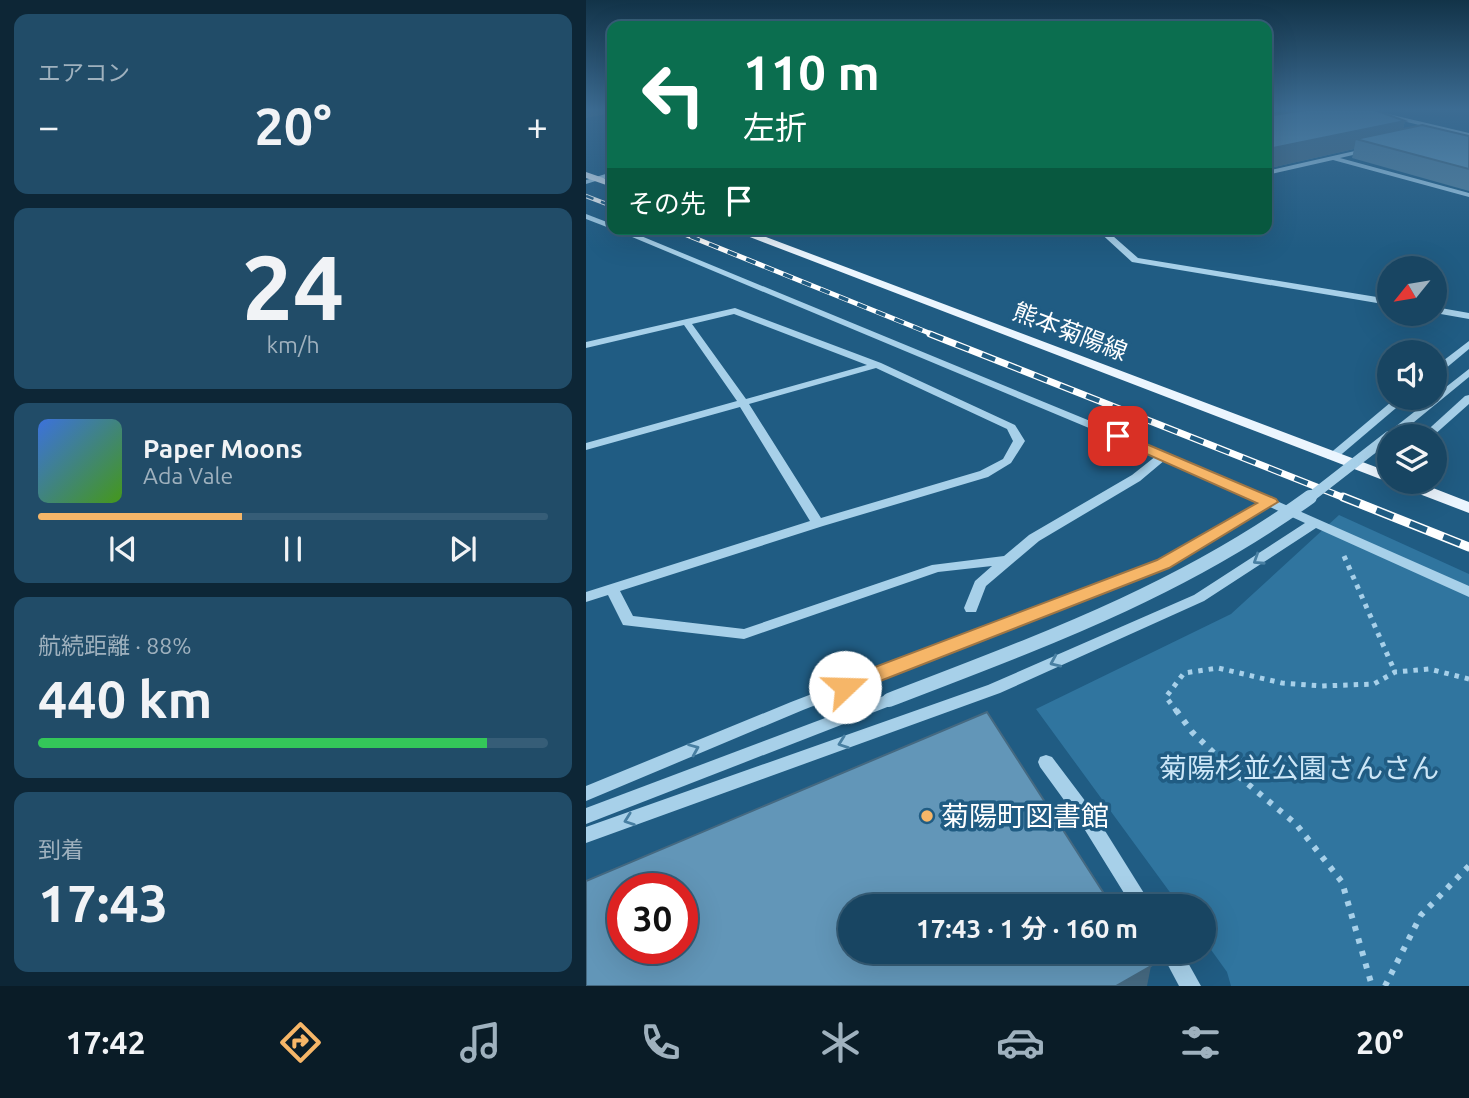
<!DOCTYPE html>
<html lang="ja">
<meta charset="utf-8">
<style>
:root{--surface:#184562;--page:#214c68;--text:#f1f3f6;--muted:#9fb1be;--line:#365d77;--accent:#f6b668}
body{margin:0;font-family:Ubuntu,"Noto Sans JP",sans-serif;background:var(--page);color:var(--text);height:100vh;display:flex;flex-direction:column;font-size:26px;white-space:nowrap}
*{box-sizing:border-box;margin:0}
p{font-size:23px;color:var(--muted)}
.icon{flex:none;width:38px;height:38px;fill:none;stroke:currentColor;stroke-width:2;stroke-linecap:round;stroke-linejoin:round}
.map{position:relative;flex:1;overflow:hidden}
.sheet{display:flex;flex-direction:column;gap:14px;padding:14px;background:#0d2636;width:586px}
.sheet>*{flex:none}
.top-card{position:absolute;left:21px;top:21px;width:665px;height:214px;border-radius:14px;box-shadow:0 7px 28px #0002,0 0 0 2px var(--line);background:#0b6e4f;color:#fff;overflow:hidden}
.needle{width:46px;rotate:240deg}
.buttons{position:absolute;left:791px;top:256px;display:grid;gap:14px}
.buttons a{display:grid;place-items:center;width:70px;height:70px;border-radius:50%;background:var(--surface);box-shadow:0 7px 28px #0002,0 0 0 2px var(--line);font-size:35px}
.speed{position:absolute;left:21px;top:873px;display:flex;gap:14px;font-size:35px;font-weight:700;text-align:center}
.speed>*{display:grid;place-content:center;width:91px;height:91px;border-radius:50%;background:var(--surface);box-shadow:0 7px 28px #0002,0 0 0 2px var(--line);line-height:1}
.speed .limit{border:10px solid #d22;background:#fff;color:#111}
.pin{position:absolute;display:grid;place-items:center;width:60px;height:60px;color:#fff;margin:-30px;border-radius:14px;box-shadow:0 4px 10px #0006}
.me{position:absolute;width:77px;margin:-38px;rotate:69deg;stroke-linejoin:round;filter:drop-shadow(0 0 5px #0008)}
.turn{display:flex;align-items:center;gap:24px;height:147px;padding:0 21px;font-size:32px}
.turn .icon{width:91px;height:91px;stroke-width:2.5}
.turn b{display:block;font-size:49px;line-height:60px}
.then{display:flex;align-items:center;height:66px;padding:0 21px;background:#0003;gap:14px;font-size:26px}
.big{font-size:52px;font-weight:700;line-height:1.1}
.sheet .widget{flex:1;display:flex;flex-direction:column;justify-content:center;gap:10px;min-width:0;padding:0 24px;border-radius:14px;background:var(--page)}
.sheet .dial{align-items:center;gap:0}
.dial b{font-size:91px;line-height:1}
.song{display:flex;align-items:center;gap:21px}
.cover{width:84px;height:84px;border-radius:10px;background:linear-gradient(135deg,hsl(220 70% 55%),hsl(100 70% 35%))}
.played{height:7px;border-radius:4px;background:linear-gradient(90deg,var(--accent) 40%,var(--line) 40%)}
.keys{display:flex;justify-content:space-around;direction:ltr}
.heat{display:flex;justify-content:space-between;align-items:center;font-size:38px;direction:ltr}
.charge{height:10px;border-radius:5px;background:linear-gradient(90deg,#34c759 88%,var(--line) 0)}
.trip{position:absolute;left:252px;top:894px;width:378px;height:70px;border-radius:35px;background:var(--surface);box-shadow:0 7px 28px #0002,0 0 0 2px var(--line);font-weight:700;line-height:70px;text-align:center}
.tab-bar{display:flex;height:112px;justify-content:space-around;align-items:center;background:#0a1c27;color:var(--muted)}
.tab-bar .icon{width:49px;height:49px}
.tab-bar .active{color:var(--accent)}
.tab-bar b{font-size:32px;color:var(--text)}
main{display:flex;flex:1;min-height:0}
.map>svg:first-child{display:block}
.green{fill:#30759f}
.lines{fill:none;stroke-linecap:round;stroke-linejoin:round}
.path-far1{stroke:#a7d0e9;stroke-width:5;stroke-dasharray:4.5 6;stroke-linecap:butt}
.path{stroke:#a7d0e9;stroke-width:6;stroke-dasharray:5 8;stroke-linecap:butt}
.minor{fill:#a7d0e9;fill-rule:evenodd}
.major{fill:#ebf5fe;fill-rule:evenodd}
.rail-far3-casing{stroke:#fff;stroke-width:4.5}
.rail-far2-casing{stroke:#fff;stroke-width:5}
.rail-far1-casing{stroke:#fff;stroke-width:7}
.rail-casing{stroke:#fff;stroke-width:9}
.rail-far3{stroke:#205c83;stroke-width:2.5;stroke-dasharray:8;stroke-linecap:butt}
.rail-far2{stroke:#205c83;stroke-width:3.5;stroke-dasharray:10;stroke-linecap:butt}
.rail-far1{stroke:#205c83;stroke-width:4.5;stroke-dasharray:14;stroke-linecap:butt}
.rail{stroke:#205c83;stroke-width:6;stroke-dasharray:18;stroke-linecap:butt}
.minor-bridge-far1{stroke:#a7d0e9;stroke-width:10}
.minor-bridge{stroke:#a7d0e9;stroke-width:14}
.wall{fill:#54819e}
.shaded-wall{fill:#456981}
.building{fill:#6296b8;stroke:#456981;stroke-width:2;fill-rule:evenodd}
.oneway{stroke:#487fa2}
.route{fill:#f6b668;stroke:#a07644;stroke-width:2}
.poi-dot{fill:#f6b668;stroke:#205c83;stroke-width:2.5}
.labels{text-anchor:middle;stroke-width:7;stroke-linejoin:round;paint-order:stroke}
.street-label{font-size:24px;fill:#fff;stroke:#205c83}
.near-park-label{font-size:28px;fill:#cce6f7;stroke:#205c83}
.near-poi-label{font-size:28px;fill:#fff;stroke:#205c83;text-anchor:start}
</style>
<main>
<section class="sheet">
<div class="widget"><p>エアコン</p>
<div class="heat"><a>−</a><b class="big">20°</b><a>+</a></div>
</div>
<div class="widget dial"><b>24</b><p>km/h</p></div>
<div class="widget">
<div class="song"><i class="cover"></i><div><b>Paper Moons</b><p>Ada Vale</p></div></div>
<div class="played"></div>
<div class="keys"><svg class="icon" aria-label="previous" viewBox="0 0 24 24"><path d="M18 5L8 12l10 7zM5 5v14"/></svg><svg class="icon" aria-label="pause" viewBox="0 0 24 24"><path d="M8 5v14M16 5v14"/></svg><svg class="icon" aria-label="next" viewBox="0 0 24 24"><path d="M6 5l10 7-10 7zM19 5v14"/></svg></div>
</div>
<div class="widget"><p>航続距離 · 88%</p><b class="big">440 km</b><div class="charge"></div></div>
<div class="widget"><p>到着</p><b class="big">17:43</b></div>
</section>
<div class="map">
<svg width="883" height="986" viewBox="0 0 883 986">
<rect width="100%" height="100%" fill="#205c83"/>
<polygon class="green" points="753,515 883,574 883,986 645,986 641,972 618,940 618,906 594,906 450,709 645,614"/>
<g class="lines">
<g class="path-far1">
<polyline points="758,556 809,672"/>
<polyline points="591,712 580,697 598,673 632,668 696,683 736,686 788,684 809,672 843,669 883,679"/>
</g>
<g class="path">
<polyline points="590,710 606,732 651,775 710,824 756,882 786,986"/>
<polyline points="799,986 835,915 883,866"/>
</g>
<g class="minor">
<polygon points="798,113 883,133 883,137 796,116"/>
<polygon points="782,148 784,151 754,158 883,193 883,197 747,160 681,175 681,171"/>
<polygon points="26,172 26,176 0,184 0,180"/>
<polygon points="0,214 26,224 26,229 0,219"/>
<path d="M27,229H38L582,453L883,586V597L730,528L618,601L414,693L0,843V827L402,685L608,595L719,523L684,507L582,567L217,710L0,801V786L205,702L572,561L674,503L579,460L554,481L453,541L400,586L390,612H380L378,608L389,581L406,566L352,572L158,639L37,625L22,595L0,602V592L224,521L154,407L0,450V443L151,401L98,325L0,348V342L149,308L295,363L429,425L439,441L425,463L402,477L237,526L34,591L47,616L158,629L346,565L418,556L443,535L546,475L570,456ZM148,314L281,365L160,399L106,324ZM290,368L421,429L427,441L417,459L394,471L235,518L163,404Z"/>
<polygon points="510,229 519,229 552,258 803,299 803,305 546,262"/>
<polygon points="849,307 883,313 883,319 849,313"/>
<polygon points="883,341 883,349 853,374 849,375 849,367"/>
<polygon points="883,369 883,377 811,436 803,436 803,439 800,438 798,436 800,434"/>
<polygon points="883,395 883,404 847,436 835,436 879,396"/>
<polygon points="811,397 823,397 750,459 742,459 740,457 742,455"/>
<polygon points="303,694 309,696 311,700 309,704 0,824 0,808"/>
<polygon points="460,755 466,757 506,810 566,906 546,906 494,822 454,767 452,762 454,757"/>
<polygon points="575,952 596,952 615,986 593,986"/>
</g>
<g class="major">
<polygon points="0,172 26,181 26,187 0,178"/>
<polygon points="143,229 159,229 803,472 803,481 829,481 883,502 883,513"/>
</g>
<g class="rail-far3-casing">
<polyline id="rail-far3" points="0,196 26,206"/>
</g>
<g class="rail-far2-casing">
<polyline id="rail-far2" points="86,229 348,335"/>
</g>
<g class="rail-far1-casing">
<polyline id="rail-far1" points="344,334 761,499"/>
</g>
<g class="rail-casing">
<polyline id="rail" points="757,497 883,547"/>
</g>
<use href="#rail-far3" class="rail-far3"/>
<use href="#rail-far2" class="rail-far2"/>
<use href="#rail-far1" class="rail-far1"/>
<use href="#rail" class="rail"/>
<polyline class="minor-bridge-far1" points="722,499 803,436"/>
<path class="minor-bridge" d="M303,700C453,642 593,592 724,497"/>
</g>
<polygon class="wall" points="681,116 819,121 817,129 883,136 883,191 766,158 768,149 684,168 681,166"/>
<g class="shaded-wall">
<polygon points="0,110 26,110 26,113 0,118"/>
<polygon points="819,121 814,139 770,139 768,149 684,168 687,148"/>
<polygon points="565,966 561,986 530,986"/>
</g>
<g class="building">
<polygon points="720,110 789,110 819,121 687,148 681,145 681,116"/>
<polygon points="836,125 883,136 883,169 770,139"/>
<path d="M401,712L526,906H264V952H556L565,966L530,986H0V881ZM37,889H96V948H37Z"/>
</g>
<defs><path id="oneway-chevron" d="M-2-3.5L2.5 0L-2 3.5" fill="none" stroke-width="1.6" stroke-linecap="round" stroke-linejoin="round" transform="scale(1.75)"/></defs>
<g class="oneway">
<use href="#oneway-chevron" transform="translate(672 560) rotate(147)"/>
<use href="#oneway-chevron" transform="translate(469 662) rotate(156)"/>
<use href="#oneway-chevron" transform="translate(257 743) rotate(160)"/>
<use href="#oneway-chevron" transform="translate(108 749) rotate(-23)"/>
<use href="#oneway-chevron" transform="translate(43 820) rotate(160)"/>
</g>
<linearGradient id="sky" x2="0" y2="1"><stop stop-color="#123348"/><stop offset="0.44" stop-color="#3c6c93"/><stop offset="1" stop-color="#3c6c93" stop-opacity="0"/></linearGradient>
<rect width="883" height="248" fill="url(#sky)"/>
<polygon class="route" points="532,432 690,499 692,502 583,568 266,692 259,695 252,692 249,687 252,681 571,560 671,503 527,439 525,436 527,433"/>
<circle class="poi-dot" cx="341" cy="816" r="7"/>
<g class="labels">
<g class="street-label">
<text transform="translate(484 332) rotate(21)" y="8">熊本菊陽線</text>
</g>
<g class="near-park-label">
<text x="713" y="778">菊陽杉並公園さんさん</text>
</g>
<g class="near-poi-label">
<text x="355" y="826">菊陽町図書館</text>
</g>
</g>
</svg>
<div class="buttons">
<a><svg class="needle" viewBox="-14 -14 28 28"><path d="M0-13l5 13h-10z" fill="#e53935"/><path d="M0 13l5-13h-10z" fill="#9fb1be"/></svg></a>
<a><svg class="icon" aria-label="sound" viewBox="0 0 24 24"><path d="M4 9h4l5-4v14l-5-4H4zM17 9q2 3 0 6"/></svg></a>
<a><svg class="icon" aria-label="layers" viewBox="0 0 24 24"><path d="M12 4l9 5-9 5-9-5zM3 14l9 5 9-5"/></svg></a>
</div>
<div class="speed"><div class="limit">30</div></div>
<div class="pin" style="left:532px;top:436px;background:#d93025"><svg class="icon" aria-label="arrive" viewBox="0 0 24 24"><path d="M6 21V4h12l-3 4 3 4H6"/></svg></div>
<svg class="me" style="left:259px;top:687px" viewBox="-20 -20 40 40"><circle r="19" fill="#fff"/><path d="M0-13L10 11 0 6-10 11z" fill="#f6b668"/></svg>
<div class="trip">17:43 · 1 分 · 160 m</div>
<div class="top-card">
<div class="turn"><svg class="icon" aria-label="left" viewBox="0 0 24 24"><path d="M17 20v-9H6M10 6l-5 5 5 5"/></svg><div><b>110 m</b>左折</div></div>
<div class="then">その先<svg class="icon" aria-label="arrive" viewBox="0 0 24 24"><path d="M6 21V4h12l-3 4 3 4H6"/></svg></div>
</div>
</div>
</main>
<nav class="tab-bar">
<b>17:42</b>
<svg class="icon active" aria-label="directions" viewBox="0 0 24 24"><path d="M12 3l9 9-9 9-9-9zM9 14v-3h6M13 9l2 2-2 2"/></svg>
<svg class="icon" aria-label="music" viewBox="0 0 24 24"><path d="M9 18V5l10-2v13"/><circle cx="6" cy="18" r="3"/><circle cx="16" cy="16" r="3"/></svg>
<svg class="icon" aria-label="phone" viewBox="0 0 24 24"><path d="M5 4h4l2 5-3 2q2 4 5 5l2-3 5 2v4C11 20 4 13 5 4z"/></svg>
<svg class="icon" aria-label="climate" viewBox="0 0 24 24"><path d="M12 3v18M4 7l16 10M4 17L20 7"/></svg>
<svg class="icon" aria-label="car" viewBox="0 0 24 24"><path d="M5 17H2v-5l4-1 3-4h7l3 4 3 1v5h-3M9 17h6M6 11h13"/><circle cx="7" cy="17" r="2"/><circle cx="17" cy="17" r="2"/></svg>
<svg class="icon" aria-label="filters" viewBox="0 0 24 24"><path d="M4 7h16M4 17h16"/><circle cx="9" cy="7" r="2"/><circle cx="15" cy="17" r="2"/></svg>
<b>20°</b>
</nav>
